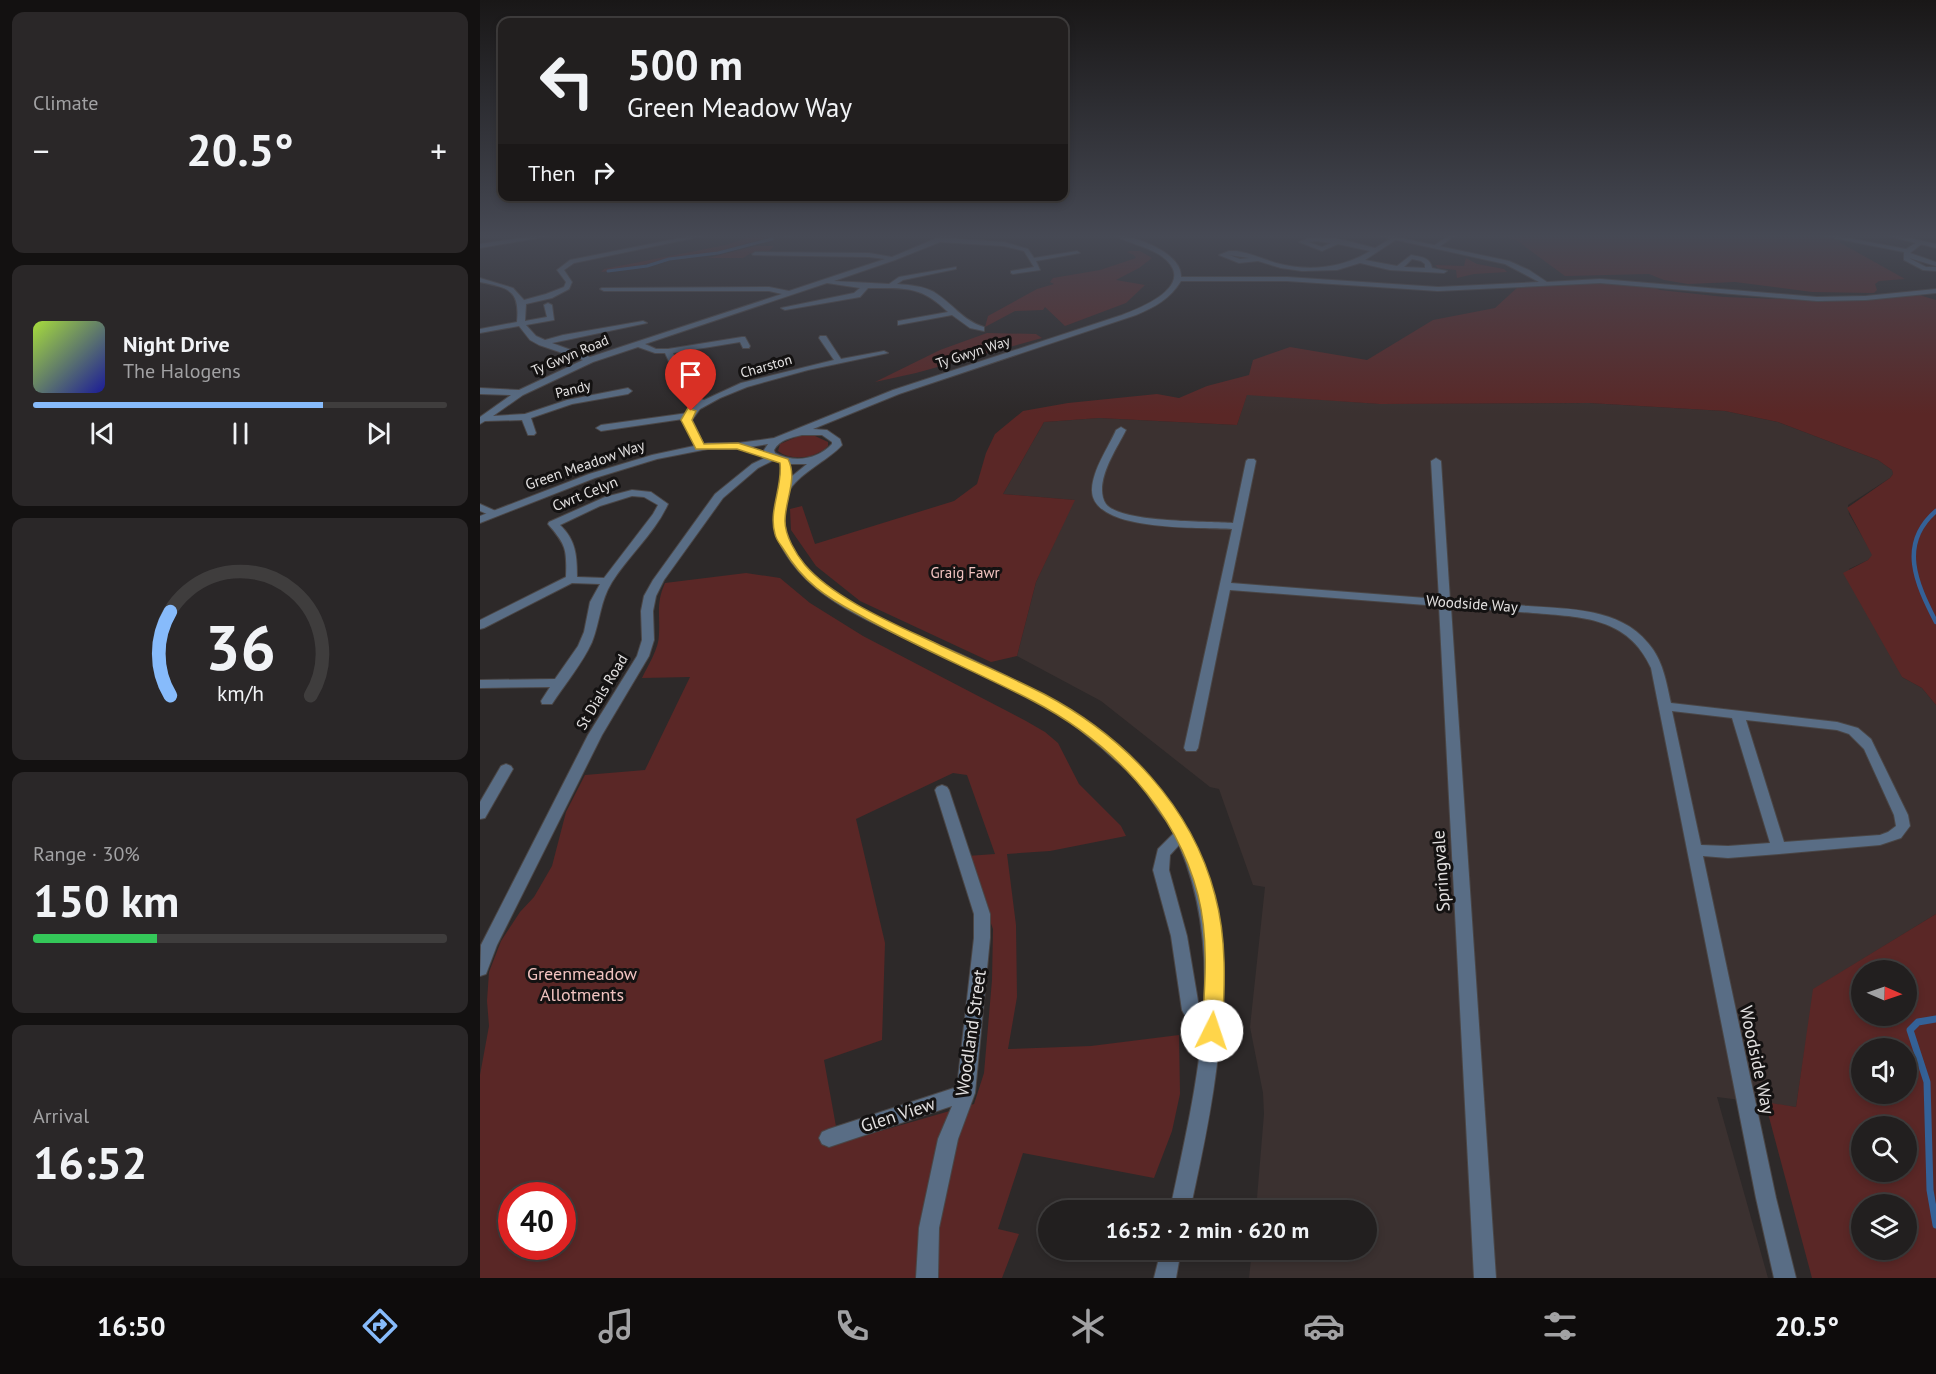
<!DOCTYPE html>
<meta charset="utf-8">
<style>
:root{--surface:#221f1f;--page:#2a2728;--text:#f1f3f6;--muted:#a2a2a4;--line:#3f3d3d;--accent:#87bbfb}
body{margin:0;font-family:"PT Sans",sans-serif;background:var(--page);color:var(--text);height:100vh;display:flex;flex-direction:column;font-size:22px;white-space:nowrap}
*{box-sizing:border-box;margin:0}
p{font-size:20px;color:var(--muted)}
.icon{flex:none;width:33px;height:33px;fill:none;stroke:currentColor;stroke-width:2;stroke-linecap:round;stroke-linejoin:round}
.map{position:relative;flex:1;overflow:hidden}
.side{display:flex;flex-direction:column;gap:12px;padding:12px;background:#131111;width:480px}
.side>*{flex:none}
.hud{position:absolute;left:18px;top:18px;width:570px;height:183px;border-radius:12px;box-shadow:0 3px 9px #0003,0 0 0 2px var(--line);background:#221f1f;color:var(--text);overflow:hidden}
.needle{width:39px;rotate:92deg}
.buttons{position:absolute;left:1371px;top:960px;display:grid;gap:12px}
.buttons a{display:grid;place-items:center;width:66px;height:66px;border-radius:50%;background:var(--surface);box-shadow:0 3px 9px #0003,0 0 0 2px var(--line);font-size:30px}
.speed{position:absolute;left:18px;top:1182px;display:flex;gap:12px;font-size:30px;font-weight:700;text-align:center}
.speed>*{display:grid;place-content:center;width:78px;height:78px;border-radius:50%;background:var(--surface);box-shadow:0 3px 9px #0003,0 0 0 2px var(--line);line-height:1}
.speed .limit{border:9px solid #d22;background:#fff;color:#111}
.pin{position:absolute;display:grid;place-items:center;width:51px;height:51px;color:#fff;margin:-62px -26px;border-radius:50% 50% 50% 0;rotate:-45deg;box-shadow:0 0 6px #0007}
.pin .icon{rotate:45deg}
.me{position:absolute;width:66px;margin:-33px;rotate:4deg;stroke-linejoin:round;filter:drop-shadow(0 0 4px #0008)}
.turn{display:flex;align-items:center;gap:21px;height:126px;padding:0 30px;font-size:27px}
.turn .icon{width:78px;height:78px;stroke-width:2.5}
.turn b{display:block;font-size:42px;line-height:51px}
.then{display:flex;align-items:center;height:57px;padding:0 30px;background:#0003;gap:12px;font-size:22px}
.big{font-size:45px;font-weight:600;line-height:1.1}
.side .widget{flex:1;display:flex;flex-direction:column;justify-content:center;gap:9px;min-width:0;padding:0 21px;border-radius:12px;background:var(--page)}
.side .dial{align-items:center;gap:0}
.dial svg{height:156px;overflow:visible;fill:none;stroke:var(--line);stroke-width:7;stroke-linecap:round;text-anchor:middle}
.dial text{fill:var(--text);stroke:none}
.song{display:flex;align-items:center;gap:18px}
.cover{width:72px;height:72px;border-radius:9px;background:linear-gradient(135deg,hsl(80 70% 55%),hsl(240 70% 35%))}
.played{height:6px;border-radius:3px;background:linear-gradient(90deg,var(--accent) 70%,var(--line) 70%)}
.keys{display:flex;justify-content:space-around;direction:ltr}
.heat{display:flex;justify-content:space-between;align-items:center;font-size:33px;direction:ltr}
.charge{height:9px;border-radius:4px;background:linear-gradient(90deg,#34c759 30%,var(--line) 0)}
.trip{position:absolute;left:558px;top:1200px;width:339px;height:60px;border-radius:30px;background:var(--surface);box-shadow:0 3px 9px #0003,0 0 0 2px var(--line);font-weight:600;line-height:60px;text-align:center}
.tab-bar{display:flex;height:96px;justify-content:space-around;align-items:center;background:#0e0c0c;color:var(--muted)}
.tab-bar .icon{width:42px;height:42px}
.tab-bar .current{color:var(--accent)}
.tab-bar b{font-size:27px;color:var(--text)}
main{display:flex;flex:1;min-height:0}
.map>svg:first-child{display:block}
.built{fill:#3b3130}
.green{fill:#5a2726;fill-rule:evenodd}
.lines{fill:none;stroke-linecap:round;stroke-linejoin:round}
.stream-far2{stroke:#346197;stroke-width:3}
.stream-far1{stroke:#346197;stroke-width:4.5}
.stream{stroke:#346197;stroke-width:7}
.minor-casing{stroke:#4a4646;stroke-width:2}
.tertiary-casing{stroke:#4a4646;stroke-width:2}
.minor{fill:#596d85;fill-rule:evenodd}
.tertiary{fill:#596d85;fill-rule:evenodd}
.route{fill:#ffd54a;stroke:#a68a30;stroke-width:1.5}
.labels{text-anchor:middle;stroke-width:6;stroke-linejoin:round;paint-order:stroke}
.far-street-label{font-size:14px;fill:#e3e1e1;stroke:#141212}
.street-label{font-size:15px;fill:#e3e1e1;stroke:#141212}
.park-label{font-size:15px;fill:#f1c3c0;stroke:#141212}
.near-street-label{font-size:18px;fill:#e3e1e1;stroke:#141212}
.near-park-label{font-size:18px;fill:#f1c3c0;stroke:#141212}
</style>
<main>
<section class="side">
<div class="widget"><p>Climate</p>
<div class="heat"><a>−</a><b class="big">20.5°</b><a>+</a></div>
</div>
<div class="widget">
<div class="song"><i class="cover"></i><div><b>Night Drive</b><p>The Halogens</p></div></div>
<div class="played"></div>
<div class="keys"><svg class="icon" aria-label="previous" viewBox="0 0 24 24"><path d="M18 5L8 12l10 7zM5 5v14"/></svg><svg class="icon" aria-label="pause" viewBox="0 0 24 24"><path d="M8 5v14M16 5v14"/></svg><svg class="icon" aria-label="next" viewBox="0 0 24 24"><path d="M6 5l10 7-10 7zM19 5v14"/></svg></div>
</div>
<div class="widget dial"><svg viewBox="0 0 100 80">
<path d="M14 69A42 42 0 1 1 86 69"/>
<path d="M14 69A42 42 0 0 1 14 26" stroke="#87bbfb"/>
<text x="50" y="56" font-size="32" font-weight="700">36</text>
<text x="50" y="72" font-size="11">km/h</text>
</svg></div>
<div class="widget"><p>Range · 30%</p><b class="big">150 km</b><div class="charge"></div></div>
<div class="widget"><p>Arrival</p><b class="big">16:52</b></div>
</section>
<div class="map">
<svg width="1456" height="1278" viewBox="0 0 1456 1278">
<rect width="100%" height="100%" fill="#2d2929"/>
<polygon class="built" points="767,394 900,404 1109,403 1245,411 1298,422 1398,460 1412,470 1413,474 1410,478 1368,505 1369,514 1393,555 1388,560 1369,569 1422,677 1442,688 1456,705 1456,914 1334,989 1316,1107 1237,1097 1288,1278 769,1278 772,1250 886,1250 886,1210 776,1210 784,1114 783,1093 770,1027 785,887 773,885 739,789 730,787 621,701 537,656 556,582 594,500 523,494 564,422 619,418 757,425"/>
<g class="green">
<polygon points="276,235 296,235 237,252 190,258 148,269 121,272 124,269 246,245"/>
<polygon points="1016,235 1334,235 1361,240 1359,242 1425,279 1399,281 1395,284 1397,290 1394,293 1332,292 1255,282 1208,284 1184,280 1169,274 1085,276 1036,240"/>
<polygon points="276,246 294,246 287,253 271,253 263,258 228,258"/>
<polygon points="650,251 660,251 672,258 659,268 636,280 665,285 646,303 585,326 565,307 563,310 535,311 505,327 508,316 557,289 574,284 570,282 573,278 620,270 656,258 654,255 647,252"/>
<polygon points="986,258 997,264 1024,269 1027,272 994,274 977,278 976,270 958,268 955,265 984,266"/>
<polygon points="1099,283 1168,285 1180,290 1244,297 1360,301 1439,295 1456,300 1456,705 1442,688 1422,677 1363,573 1388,560 1392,555 1367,508 1410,478 1413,474 1412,470 1398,460 1298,422 1245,411 1109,403 900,404 767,395 757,425 619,418 564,422 523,494 595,500 556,582 537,656 511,662 380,601 336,566 311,530 310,509 322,506 335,544 474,501 497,484 506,453 515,434 543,411 588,403 677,394 699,398 727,386 769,375 773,360 810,347 887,360 953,320 1015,308 1039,286"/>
<polygon points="507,333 556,334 562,338 436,373 395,382 460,350"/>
<path d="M319,436H335L348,442V446C336,458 312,462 298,451L300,444Z"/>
<path d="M266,573L300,578L330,603L383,636L546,721L565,732L578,743L599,784L641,826L646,836L570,851L527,854L536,925L537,997L528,1049L611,1046L699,1035L700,1094L692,1131L674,1178L543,1153L518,1229L539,1234L522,1278H0V1075L9,1026L7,1001L9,972L21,941L40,912L54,897L72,866L86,812L105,775L165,770L210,677L162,678C168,665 179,649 179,634C180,613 176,603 185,583ZM473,773L487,775L515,854L487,856L513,929L512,980L504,1073L494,1104L359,1143L344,1060L402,1040L405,943L376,819ZM32,1196H82V1246H32Z"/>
<path d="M1456,914V1278H1332L1285,1102L1316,1107L1333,989ZM1382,970H1426V1016H1382ZM1382,1048H1426V1094H1382ZM1382,1126H1426V1172H1382ZM1382,1204H1426V1250H1382Z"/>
</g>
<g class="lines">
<g class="stream-far2">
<polyline points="304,236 312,235"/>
<polyline points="128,271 167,266 189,259 238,253 292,239"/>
</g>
<path class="stream-far1" d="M1456,511C1418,544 1436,583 1456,622"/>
<polyline class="stream" points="1456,1019 1438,1022 1430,1030 1447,1082 1450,1190 1456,1225"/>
<g class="minor-casing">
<g id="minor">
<polygon points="59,235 75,235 0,248 0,244"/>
<path d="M215,235H228L94,263L84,270L92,282L89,289L72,298L46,304L45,321L67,317L64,305L68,303L72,305L74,320L46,325L56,336L65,340L83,335L163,321L167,323L72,343L110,357L302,294L289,291H124L120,289L122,288L289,287L309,291L405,259L389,257L273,255L272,254L275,252L389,253L412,257L464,235H473L467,238L524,242L548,249L554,258L597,251L600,253L556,261L560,270L533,274L531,273V271L554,267L544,251L524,246L460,242L415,260L354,281L409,284L419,277L476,267V269L423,280L417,284C430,285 443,286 454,292C472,303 483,321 504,327V331L490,328L472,315L418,325V321L468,312C441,285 423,288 388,288L380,297L305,310L301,308L374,293L380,288L347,283L165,344L176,349H188L262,337H265L270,346L269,348H263L260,342L193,353L199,366L195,368L191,366L185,353H175L158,347L113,362L43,395L13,416L45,414L87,400L148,388L152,391L148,394L92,404L51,418L56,433L54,435H48L42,420L5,421L0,424V417L31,395L0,394V388L39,390L103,360L59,345L50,340L39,326L0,333V329L37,322C40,290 29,288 0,282V278L33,288L44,300L66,294L84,287L86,282L77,270L90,260Z"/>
<polygon points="969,235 976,235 959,247 955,247 955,245"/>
<polygon points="1338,235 1352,235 1426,249 1439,241 1443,241 1443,243 1430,253 1456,262 1456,266 1429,258 1446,267 1456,267 1456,271 1443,270 1424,260 1424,252"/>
<path d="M915,236L918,238L917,239L885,260L917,266L931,255C941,257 950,257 952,268L967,271L964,273L910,270L880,263L857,270L822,271L801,268L778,261L759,263L739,255L749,251H756C770,253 783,259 796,263C829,272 863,268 890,251L858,244L842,251L819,242C840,230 873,243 895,248ZM837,241L851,243L842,247L828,242ZM749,255L769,258L760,259ZM932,259L941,261L945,264V268L924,267Z"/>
<polygon points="340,336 346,336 361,359 404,351 408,353 328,370 267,387 240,398 220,409 212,420 225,447 223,449 220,450 215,447 203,419 121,431 116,428 121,425 208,413 217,404 214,403 205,387 206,385 212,385 220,399 224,400 261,383 354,360 339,338"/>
<path d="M641,427L646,430C637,448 622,470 622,490C622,494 623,500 626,504C641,523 728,521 753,523L766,461L768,459H774L776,461L751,583L959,599L951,461L956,458L961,461L970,600C996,602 1022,604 1048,606C1089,609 1140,608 1168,643C1183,660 1186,681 1191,703L1357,722L1378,728L1391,739L1428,815L1430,826L1421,838L1400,845L1299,854L1248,858L1223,856L1296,1198L1316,1278H1294L1276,1198L1171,668C1148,617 1102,617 1053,613C1026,611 998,609 971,607L1016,1278H994L959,606L750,590L718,748L716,751H706L704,748L752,529C723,527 610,533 612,489C613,469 628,448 636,430ZM1192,711L1252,718L1290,843L1248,846L1221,845ZM1266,720L1357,730L1369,734L1384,749L1414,815L1416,826L1408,832L1400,835L1304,842Z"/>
<polygon points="293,454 296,455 296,459 278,468 243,498 184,580 176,596 173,611 174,640 169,656 122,735 17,945 6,974 0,976 1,945 108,735 157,656 162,640 161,611 164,596 173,580 235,494 272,464"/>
<path d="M152,490L171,492L188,504C175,533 149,555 132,582C120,601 120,622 112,642C102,664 85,684 72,704H62L61,701L70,687L0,688V680L75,679L98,646L104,632L110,602L120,584L92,583L4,628L0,629V620L86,577C87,549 86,545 68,524L69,522L125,497ZM152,496L164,497L178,505L173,514L124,578L97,577C97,556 96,540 80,525L120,506Z"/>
<polygon points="0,504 18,512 19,514 14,517 0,511"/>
<polygon points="26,764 31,766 33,769 5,818 0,819 0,802 21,766"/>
<polygon points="462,785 467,787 469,790 510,914 510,938 495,1093 478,1139 459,1228 458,1278 436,1278 439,1228 458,1139 472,1106 349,1147 342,1144 339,1138 342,1132 349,1129 477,1087 494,938 494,914 455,790 457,787"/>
<path d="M703,828L708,829L710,833L690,855L689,870L707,936L719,1007L738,1026L741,1031L738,1036C725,1041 708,1022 702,1010L691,936L673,870L678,849L698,829Z"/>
</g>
</g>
<g class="tertiary-casing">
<g id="tertiary">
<path d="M633,235C653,235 702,252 701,277H807L958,287L1059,282L1025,264L894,235H907L1029,261L1049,270L1067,282L1120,279L1337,297L1386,296L1456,289V293L1386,300L1337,301L1120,283L958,291L807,281H701C690,299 675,307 656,315L419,394L333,429L347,430L360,439L362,445C350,459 315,476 309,492C276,578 422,628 480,654C515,670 551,687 584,707C631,735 674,776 703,823C709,833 713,845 717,855C721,865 726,874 729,884C732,893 733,904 735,914C753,1011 731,1115 710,1210H690C716,1086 752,950 692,830C688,823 683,816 678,810C670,798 662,785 652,775C643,766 632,758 623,749C613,741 603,732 593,724C544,690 488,667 433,642C382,618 322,594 298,539C287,514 305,488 300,462L286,455L284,450L288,444L258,449H228L177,459L115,478L0,523V516L109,474L172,455L228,443H258L294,438L413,390L642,315C666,306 720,283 680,255C666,246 648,243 633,235ZM322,435H342L352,442V444C337,460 314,463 295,453L294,450C300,439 311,438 322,435ZM310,464H327L311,477Z"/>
<polygon points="1404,235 1416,235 1456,244 1456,248"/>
<polygon points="681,1250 701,1250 696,1278 674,1278"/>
</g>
</g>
<use href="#minor" class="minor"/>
<use href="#tertiary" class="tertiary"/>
</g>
<linearGradient id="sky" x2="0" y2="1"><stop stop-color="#191717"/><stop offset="0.57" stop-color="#464954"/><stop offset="1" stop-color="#464954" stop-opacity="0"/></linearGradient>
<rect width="1456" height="414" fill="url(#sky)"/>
<path class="route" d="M208,408L216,411L212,420L224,444L258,443L308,459C318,479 305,500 305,521C305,536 316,554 325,565C354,599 417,625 457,644C493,661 529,676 564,694C644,736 712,806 735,895C747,939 745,986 742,1031L739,1037L732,1039L725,1037L722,1031C725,986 729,939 718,895C696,809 630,741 553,701C495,671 434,646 378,614C346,597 323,582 304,550C301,545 296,540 295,534C288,511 303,486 300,463L257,449H216L201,420Z"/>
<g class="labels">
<g class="far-street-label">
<text transform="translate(493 352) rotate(-18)" y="5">Ty Gwyn Way</text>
<text transform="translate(90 355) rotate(-23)" y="5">Ty Gwyn Road</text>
<text transform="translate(286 366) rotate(-16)" y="5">Charston</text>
<text transform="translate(93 389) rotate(-14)" y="5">Pandy</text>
</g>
<g class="street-label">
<text transform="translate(105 465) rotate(-19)" y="5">Green Meadow Way</text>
<text transform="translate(105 494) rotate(-22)" y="5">Cwrt Celyn</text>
<text transform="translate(992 604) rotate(4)" y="5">Woodside Way</text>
<text transform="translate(122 692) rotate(-59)" y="5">St Dials Road</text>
</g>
<g class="park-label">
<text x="485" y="578">Graig Fawr</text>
</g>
<g class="near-street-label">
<text transform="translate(961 871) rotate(-94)" y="6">Springvale</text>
<text transform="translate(491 1033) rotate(-82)" y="6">Woodland Street</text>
<text transform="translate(1277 1060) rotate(78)" y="6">Woodside Way</text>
<text transform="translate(418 1115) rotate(-18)" y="6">Glen View</text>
</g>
<g class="near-park-label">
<text x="102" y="980">Greenmeadow<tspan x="102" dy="21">Allotments</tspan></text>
</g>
</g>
</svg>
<div class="buttons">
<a><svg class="needle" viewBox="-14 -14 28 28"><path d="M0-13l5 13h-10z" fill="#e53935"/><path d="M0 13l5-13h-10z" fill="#a2a2a4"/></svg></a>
<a><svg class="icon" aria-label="sound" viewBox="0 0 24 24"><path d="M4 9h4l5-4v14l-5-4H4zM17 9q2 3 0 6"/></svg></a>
<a><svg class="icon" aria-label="search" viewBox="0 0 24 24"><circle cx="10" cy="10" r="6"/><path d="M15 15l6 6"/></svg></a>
<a><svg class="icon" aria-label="layers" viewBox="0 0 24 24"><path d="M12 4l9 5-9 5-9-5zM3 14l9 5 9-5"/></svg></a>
</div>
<div class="speed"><div class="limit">40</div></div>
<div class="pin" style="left:211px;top:411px;background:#d93025"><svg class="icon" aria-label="arrive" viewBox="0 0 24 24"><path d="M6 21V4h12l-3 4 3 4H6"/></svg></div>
<svg class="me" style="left:732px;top:1031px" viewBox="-20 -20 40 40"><circle r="19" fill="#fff"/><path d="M0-13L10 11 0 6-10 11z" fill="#ffd54a"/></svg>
<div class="trip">16:52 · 2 min · 620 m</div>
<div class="hud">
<div class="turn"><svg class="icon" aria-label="left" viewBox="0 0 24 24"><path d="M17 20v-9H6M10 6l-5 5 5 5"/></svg><div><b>500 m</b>Green Meadow Way</div></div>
<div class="then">Then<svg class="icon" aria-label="right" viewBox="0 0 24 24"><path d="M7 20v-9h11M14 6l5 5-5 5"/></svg></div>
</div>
</div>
</main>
<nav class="tab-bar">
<b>16:50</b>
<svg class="icon current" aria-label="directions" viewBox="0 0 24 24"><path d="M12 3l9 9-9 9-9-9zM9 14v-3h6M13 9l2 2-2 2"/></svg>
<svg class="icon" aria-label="music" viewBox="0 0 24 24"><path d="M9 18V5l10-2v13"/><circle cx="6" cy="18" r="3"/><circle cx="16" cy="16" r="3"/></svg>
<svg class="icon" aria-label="phone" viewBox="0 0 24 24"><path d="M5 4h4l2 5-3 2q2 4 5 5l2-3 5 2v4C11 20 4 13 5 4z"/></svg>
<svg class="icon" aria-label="climate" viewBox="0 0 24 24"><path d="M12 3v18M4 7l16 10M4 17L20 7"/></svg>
<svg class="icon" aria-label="car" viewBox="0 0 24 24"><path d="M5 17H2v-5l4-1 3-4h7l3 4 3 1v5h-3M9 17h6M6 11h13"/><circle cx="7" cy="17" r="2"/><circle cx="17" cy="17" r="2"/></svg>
<svg class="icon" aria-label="filters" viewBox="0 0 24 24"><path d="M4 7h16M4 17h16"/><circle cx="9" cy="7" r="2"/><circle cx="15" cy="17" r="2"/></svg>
<b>20.5°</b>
</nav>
